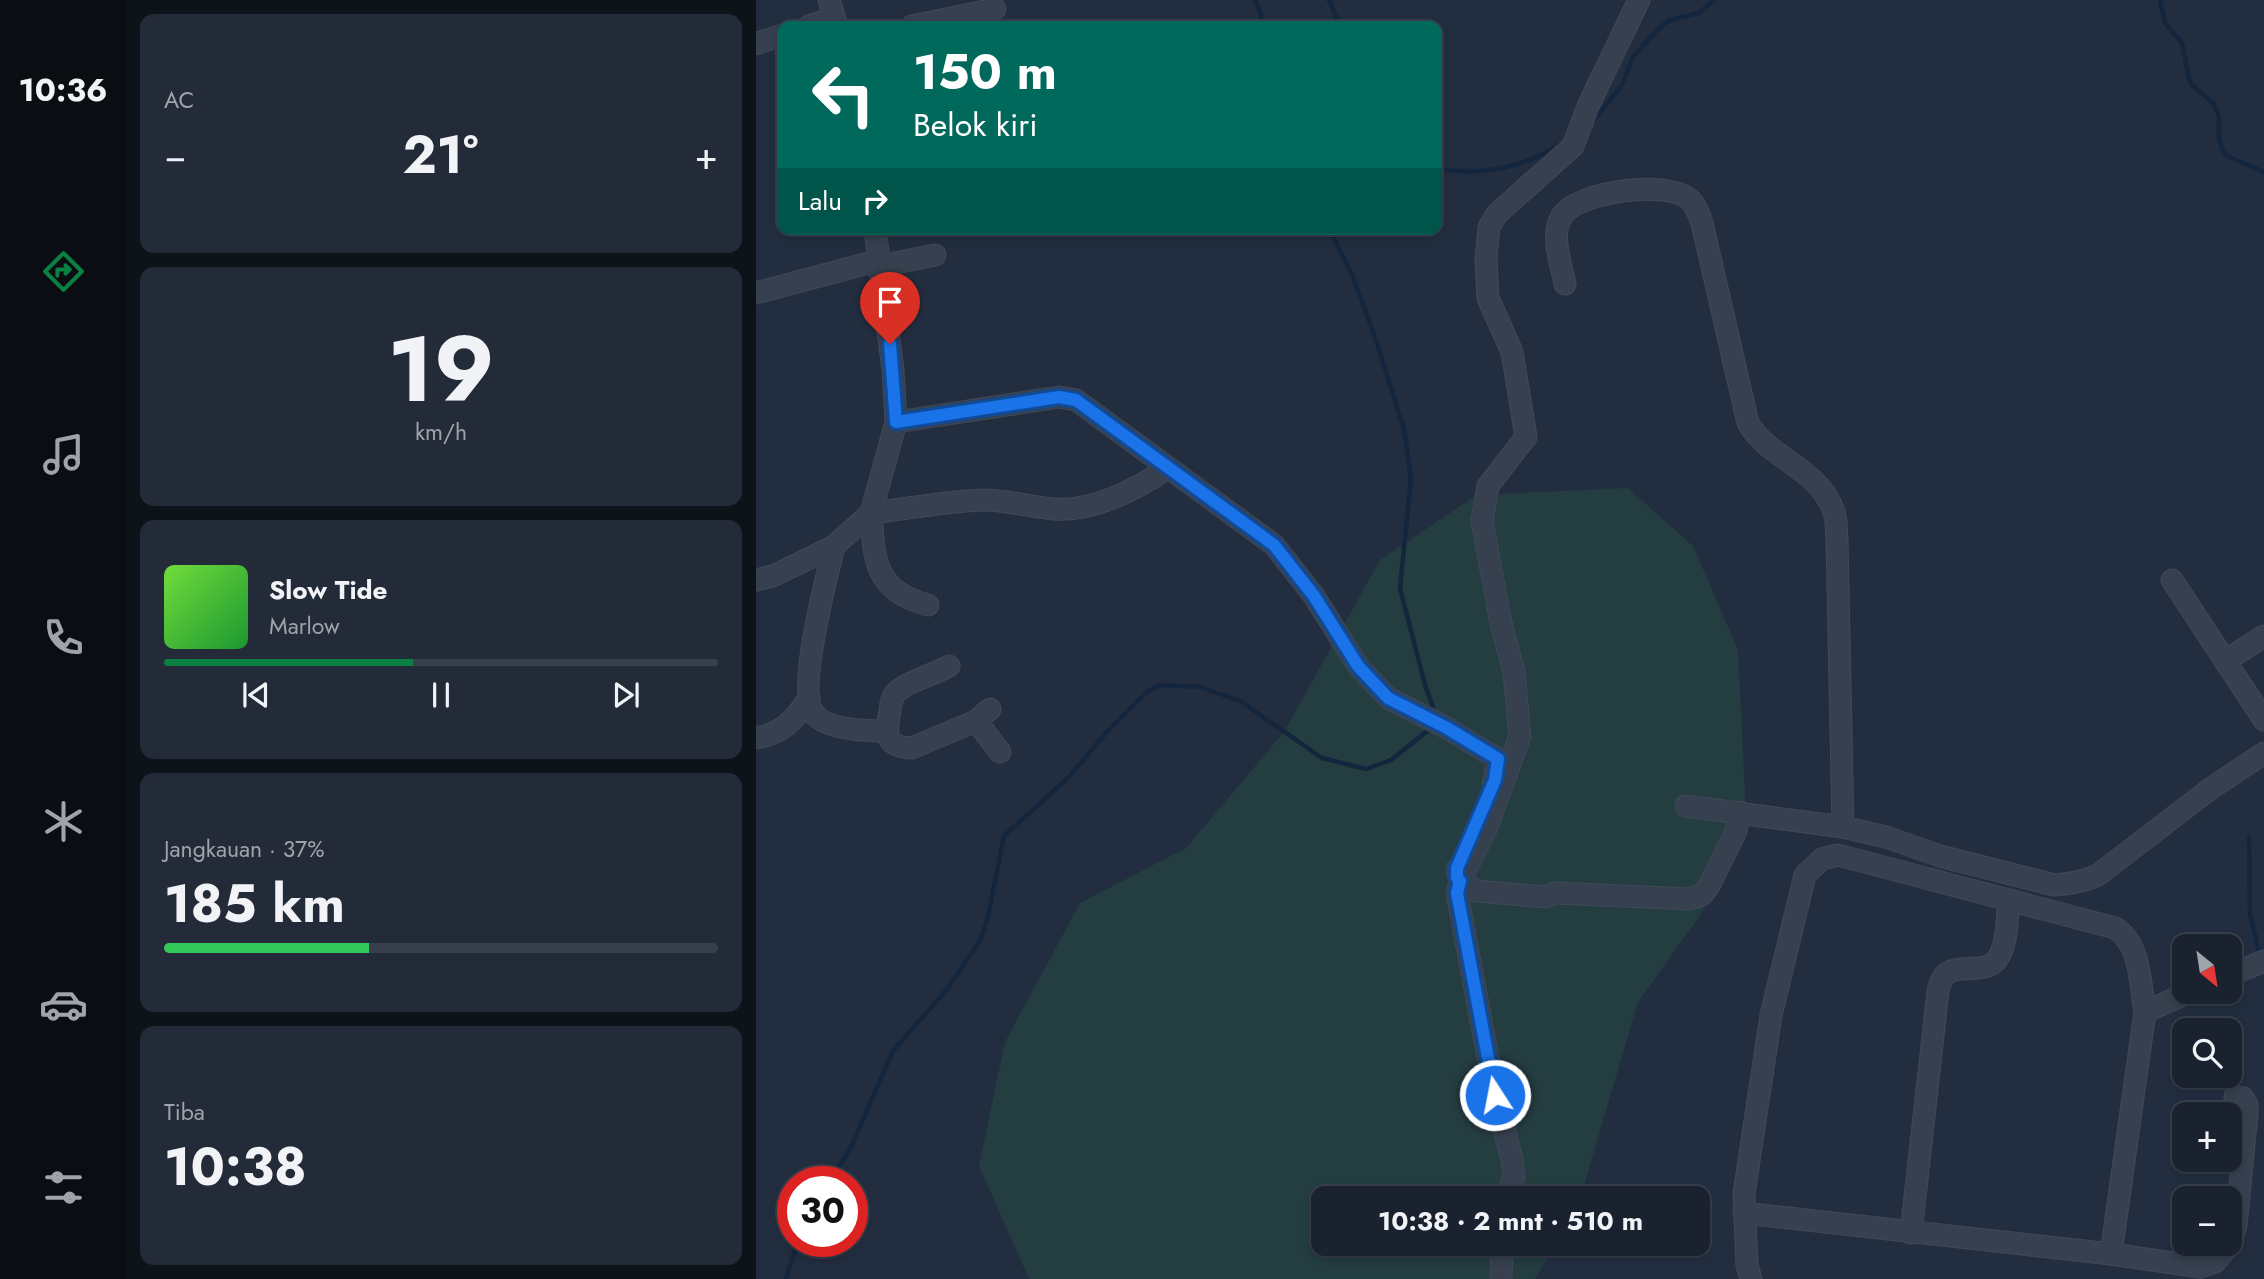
<!DOCTYPE html>
<html lang="id">
<meta charset="utf-8">
<style>
:root{--surface:#1a2230;--page:#232a38;--text:#f1f3f6;--muted:#9fa4ab;--line:#383f4c;--accent:#0b8043}
body{margin:0;font-family:Jost,sans-serif;background:var(--page);color:var(--text);height:100vh;display:flex;flex-direction:column;font-size:26px;white-space:nowrap}
*{box-sizing:border-box;margin:0}
p{font-size:23px;color:var(--muted)}
.icon{flex:none;width:38px;height:38px;fill:none;stroke:currentColor;stroke-width:2;stroke-linecap:round;stroke-linejoin:round}
.map{position:relative;flex:1;overflow:hidden}
.drawer{display:flex;flex-direction:column;gap:14px;padding:14px;background:#0e131a;width:630px}
.drawer>*{flex:none}
.guide{position:absolute;left:21px;top:21px;width:665px;height:214px;border-radius:14px;box-shadow:0 4px 10px #0003,0 0 0 2px var(--line);background:#00695c;color:#fff;overflow:hidden}
.needle{width:46px;rotate:150deg}
.buttons{position:absolute;left:1416px;top:934px;display:grid;gap:14px}
.buttons a{display:grid;place-items:center;width:70px;height:70px;border-radius:14px;background:var(--surface);box-shadow:0 4px 10px #0003,0 0 0 2px var(--line);font-size:35px}
.speed{position:absolute;left:21px;top:1166px;display:flex;gap:14px;font-size:35px;font-weight:700;text-align:center}
.speed>*{display:grid;place-content:center;width:91px;height:91px;border-radius:50%;background:var(--surface);box-shadow:0 4px 10px #0003,0 0 0 2px var(--line);line-height:1}
.speed .limit{border:10px solid #d22;background:#fff;color:#111}
.pin{position:absolute;display:grid;place-items:center;width:60px;height:60px;color:#fff;margin:-72px -30px;border-radius:50% 50% 50% 0;rotate:-45deg;box-shadow:0 0 7px #0007}
.pin .icon{rotate:45deg}
.me{position:absolute;width:77px;margin:-38px;rotate:349deg;stroke-linejoin:round;filter:drop-shadow(0 0 5px #0008)}
.turn{display:flex;align-items:center;gap:24px;height:147px;padding:0 21px;font-size:32px}
.turn .icon{width:91px;height:91px;stroke-width:2.5}
.turn b{display:block;font-size:49px;line-height:60px}
.then{display:flex;align-items:center;height:66px;padding:0 21px;background:#0003;gap:14px;font-size:26px}
.big{font-size:52px;font-weight:700;line-height:1.1}
.drawer .card{flex:1;display:flex;flex-direction:column;justify-content:center;gap:10px;min-width:0;padding:0 24px;border-radius:14px;background:var(--page)}
.drawer .dial{align-items:center;gap:0}
.dial b{font-size:91px;line-height:1}
.song{display:flex;align-items:center;gap:21px}
.cover{width:84px;height:84px;border-radius:10px;background:linear-gradient(135deg,hsl(100 70% 55%),hsl(130 70% 35%))}
.played{height:7px;border-radius:4px;background:linear-gradient(90deg,var(--accent) 45%,var(--line) 45%)}
.keys{display:flex;justify-content:space-around;direction:ltr}
.heat{display:flex;justify-content:space-between;align-items:center;font-size:38px;direction:ltr}
.charge{height:10px;border-radius:5px;background:linear-gradient(90deg,#34c759 37%,var(--line) 0)}
.trip{position:absolute;left:555px;top:1186px;width:399px;height:70px;border-radius:14px;background:var(--surface);box-shadow:0 4px 10px #0003,0 0 0 2px var(--line);font-weight:700;line-height:70px;text-align:center}
main{display:flex;flex:1;min-height:0}
.menu{display:flex;flex-direction:column;width:126px;justify-content:space-around;align-items:center;background:#0a0e13;color:var(--muted)}
.menu .icon{width:49px;height:49px}
.menu .on{color:var(--accent)}
.menu b{font-size:32px;color:var(--text)}
.map>svg:first-child{display:block}
.green{fill:#243d41}
.lines{fill:none;stroke-linecap:round;stroke-linejoin:round}
.stream{stroke:#14253e;stroke-width:4.5}
.minor-casing{stroke:#3f4958;stroke-width:23}
.minor{stroke:#36404f;stroke-width:21}
.route-casing{stroke:#114b97;stroke-width:18}
.route{stroke:#1a73e8;stroke-width:12}
</style>
<main>
<nav class="menu">
<b>10:36</b>
<svg class="icon on" aria-label="directions" viewBox="0 0 24 24"><path d="M12 3l9 9-9 9-9-9zM9 14v-3h6M13 9l2 2-2 2"/></svg>
<svg class="icon" aria-label="music" viewBox="0 0 24 24"><path d="M9 18V5l10-2v13"/><circle cx="6" cy="18" r="3"/><circle cx="16" cy="16" r="3"/></svg>
<svg class="icon" aria-label="phone" viewBox="0 0 24 24"><path d="M5 4h4l2 5-3 2q2 4 5 5l2-3 5 2v4C11 20 4 13 5 4z"/></svg>
<svg class="icon" aria-label="climate" viewBox="0 0 24 24"><path d="M12 3v18M4 7l16 10M4 17L20 7"/></svg>
<svg class="icon" aria-label="car" viewBox="0 0 24 24"><path d="M5 17H2v-5l4-1 3-4h7l3 4 3 1v5h-3M9 17h6M6 11h13"/><circle cx="7" cy="17" r="2"/><circle cx="17" cy="17" r="2"/></svg>
<svg class="icon" aria-label="filters" viewBox="0 0 24 24"><path d="M4 7h16M4 17h16"/><circle cx="9" cy="7" r="2"/><circle cx="15" cy="17" r="2"/></svg>
</nav>
<section class="drawer">
<div class="card"><p>AC</p>
<div class="heat"><a>−</a><b class="big">21°</b><a>+</a></div>
</div>
<div class="card dial"><b>19</b><p>km/h</p></div>
<div class="card">
<div class="song"><i class="cover"></i><div><b>Slow Tide</b><p>Marlow</p></div></div>
<div class="played"></div>
<div class="keys"><svg class="icon" aria-label="previous" viewBox="0 0 24 24"><path d="M18 5L8 12l10 7zM5 5v14"/></svg><svg class="icon" aria-label="pause" viewBox="0 0 24 24"><path d="M8 5v14M16 5v14"/></svg><svg class="icon" aria-label="next" viewBox="0 0 24 24"><path d="M6 5l10 7-10 7zM19 5v14"/></svg></div>
</div>
<div class="card"><p>Jangkauan · 37%</p><b class="big">185 km</b><div class="charge"></div></div>
<div class="card"><p>Tiba</p><b class="big">10:38</b></div>
</section>
<div class="map">
<svg width="1508" height="1279" viewBox="0 0 1508 1279">
<rect width="100%" height="100%" fill="#222e40"/>
<polygon class="green" points="872,488 937,546 982,650 991,834 943,917 882,1002 824,1199 567,1199 567,1244 800,1244 779,1279 273,1279 223,1166 249,1042 324,903 430,848 528,732 624,560 721,495"/>
<g class="lines">
<g class="stream">
<polyline points="499,0 505,15 506,26"/>
<polyline points="573,0 584,26"/>
<polyline points="1404,0 1409,23 1426,43 1433,79 1436,85 1458,104 1463,117 1463,138 1467,151 1471,156 1508,172"/>
<polyline points="836,122 866,85 877,57 903,28 914,20 943,13 958,0"/>
<path d="M681,169C727,176 767,168 807,143"/>
<polyline points="573,229 595,272 618,334 648,429 655,479 644,588 669,685 677,707 677,713"/>
<polyline points="1493,837 1494,914 1504,957"/>
<polyline points="74,1181 95,1147 137,1051 192,988 225,939 233,912 248,836 313,777 349,734 392,691 404,685 444,687 484,701 566,758 610,769 635,760 675,728"/>
<polyline points="30,1279 42,1241"/>
</g>
<g class="minor-casing">
<g id="minor">
<polyline points="73,0 81,26"/>
<polyline points="53,26 78,18"/>
<polyline points="156,26 239,9"/>
<polyline points="0,44 26,35"/>
<polyline points="125,266 179,255"/>
<path d="M809,284C805,264 794,234 806,216C822,191 911,180 933,199C940,205 943,214 946,223L992,423C1013,459 1064,469 1078,512C1081,520 1080,530 1081,539L1087,827"/>
<polyline points="0,293 124,260"/>
<polyline points="140,422 303,397 320,400 518,545 558,596 602,666 632,698 691,728 742,759 737,785"/>
<path d="M78,546C71,576 40,692 58,714C71,730 111,731 130,731"/>
<polyline points="0,580 17,576 78,546 115,513 140,422 137,370 119,229"/>
<polyline points="1416,580 1508,720"/>
<path d="M172,605C119,591 118,561 115,513C152,509 190,501 228,500C251,500 274,507 297,509C338,512 379,490 412,468"/>
<polyline points="1469,661 1508,636"/>
<path d="M193,666C179,674 154,681 143,690C136,695 135,702 134,710C130,732 127,747 156,748L220,721L234,709"/>
<polyline points="220,721 244,752"/>
<path d="M0,738C27,733 38,721 53,698"/>
<path d="M930,806L1087,827L1130,837L1184,856L1298,885C1314,884 1327,882 1342,875L1454,789L1508,753"/>
<polyline points="701,869 704,881 720,891 790,897 799,893 933,899 946,895 953,886 980,831 984,812"/>
<polyline points="1474,975 1508,961"/>
<polyline points="1389,1012 1355,1254 1444,1267 1459,1262 1473,1246 1480,1226 1491,1113 1491,1105 1487,1098 1479,1097"/>
<polyline points="751,1199 758,1175 756,1160 739,1095 701,893 704,881 731,827 764,736 758,672 745,623 726,521 732,486 770,437 756,352 732,298 730,259 733,227 741,214 817,146 833,104 883,0"/>
<polyline points="988,1213 1355,1254"/>
<path d="M1155,1233L1182,991C1184,984 1186,975 1193,972C1211,963 1236,978 1246,950C1252,935 1251,915 1253,900"/>
<polyline points="745,1279 746,1244"/>
<path d="M995,1279L991,1265L988,1194L1015,1015L1049,875L1066,859L1082,855L1359,928C1385,944 1384,984 1389,1012L1434,992"/>
</g>
</g>
<use href="#minor" class="minor"/>
</g>
<g class="lines">
<g class="route-casing">
<polyline id="route" points="134,344 140,422 303,397 320,400 518,545 558,596 602,666 632,698 691,728 742,759 739,780 701,868 701,878 704,881 701,893 739,1095"/>
</g>
<use href="#route" class="route"/>
</g>
</svg>
<div class="buttons">
<a><svg class="needle" viewBox="-14 -14 28 28"><path d="M0-13l5 13h-10z" fill="#e53935"/><path d="M0 13l5-13h-10z" fill="#9fa4ab"/></svg></a>
<a><svg class="icon" aria-label="search" viewBox="0 0 24 24"><circle cx="10" cy="10" r="6"/><path d="M15 15l6 6"/></svg></a>
<a>+</a>
<a>−</a>
</div>
<div class="speed"><div class="limit">30</div></div>
<div class="pin" style="left:134px;top:344px;background:#d93025"><svg class="icon" aria-label="arrive" viewBox="0 0 24 24"><path d="M6 21V4h12l-3 4 3 4H6"/></svg></div>
<svg class="me" style="left:739px;top:1095px" viewBox="-20 -20 40 40"><circle r="17" fill="#1a73e8" stroke="#fff" stroke-width="3"/><path d="M0-11L8 9 0 5-8 9z" fill="#fff"/></svg>
<div class="trip">10:38 · 2 mnt · 510 m</div>
<div class="guide">
<div class="turn"><svg class="icon" aria-label="left" viewBox="0 0 24 24"><path d="M17 20v-9H6M10 6l-5 5 5 5"/></svg><div><b>150 m</b>Belok kiri</div></div>
<div class="then">Lalu<svg class="icon" aria-label="right" viewBox="0 0 24 24"><path d="M7 20v-9h11M14 6l5 5-5 5"/></svg></div>
</div>
</div>
</main>
